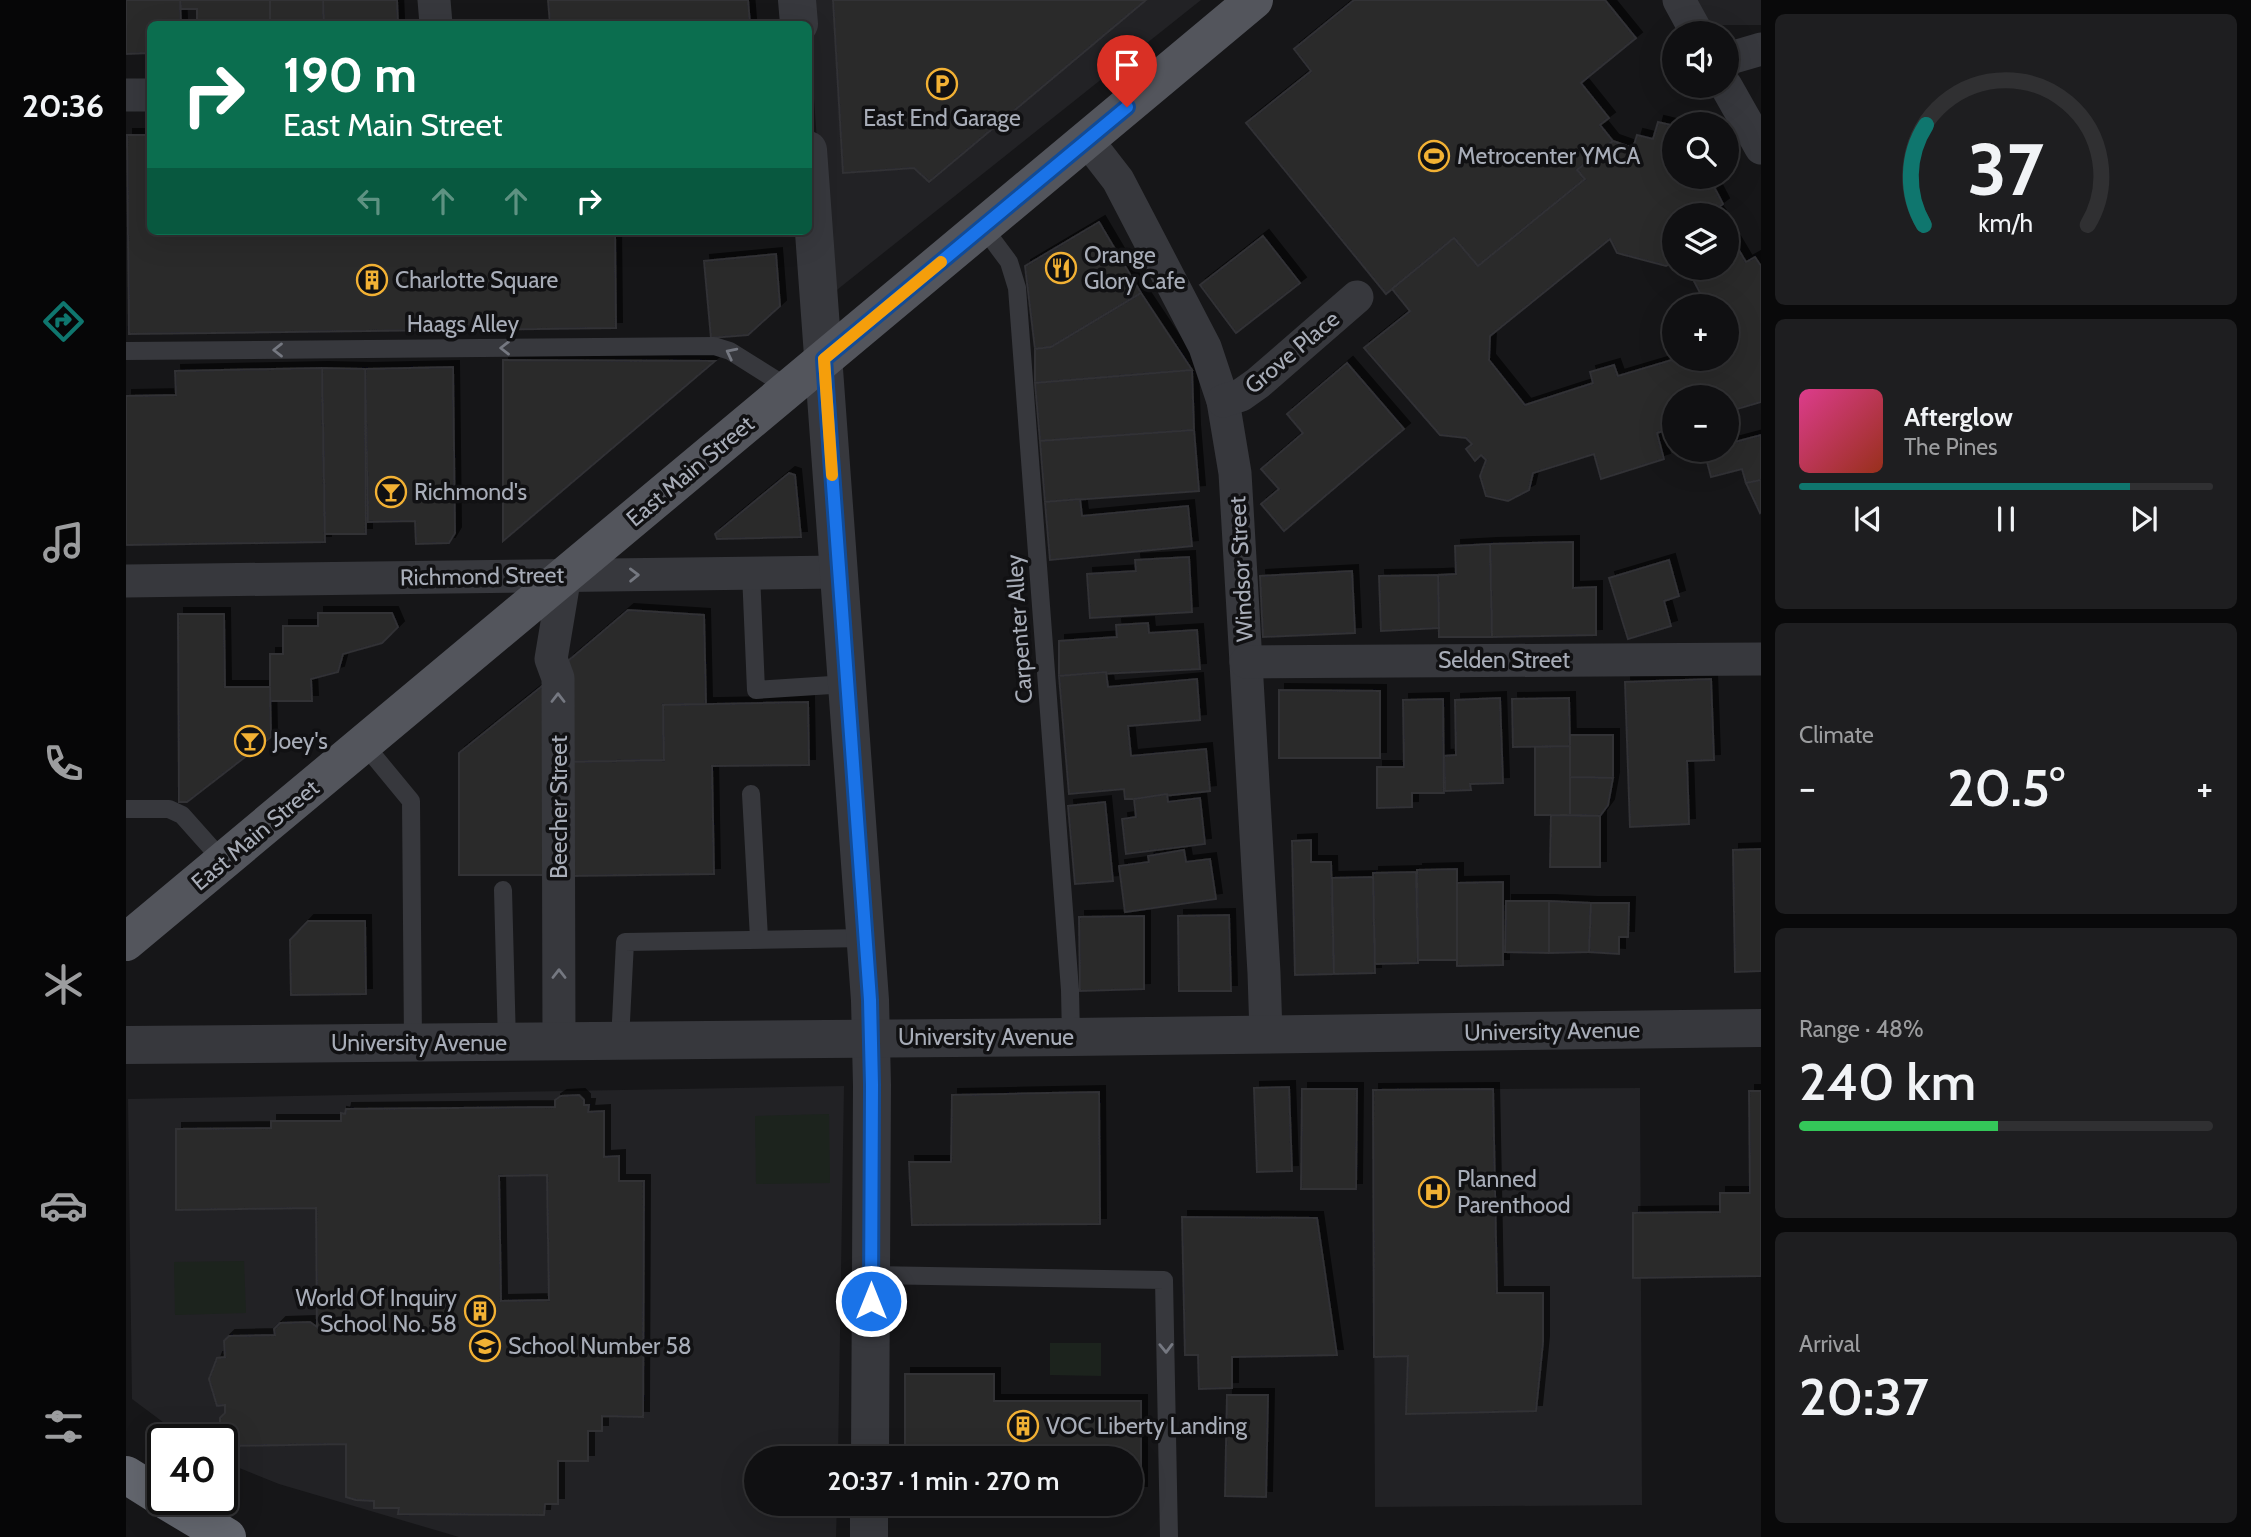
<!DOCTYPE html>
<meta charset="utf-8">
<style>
:root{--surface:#101012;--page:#1e1e20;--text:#f1f3f6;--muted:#9c9d9f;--line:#303032;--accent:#0f766e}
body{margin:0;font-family:Cabin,sans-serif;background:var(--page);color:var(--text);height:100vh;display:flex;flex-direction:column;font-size:26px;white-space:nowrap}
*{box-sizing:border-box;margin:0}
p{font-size:23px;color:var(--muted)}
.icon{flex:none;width:38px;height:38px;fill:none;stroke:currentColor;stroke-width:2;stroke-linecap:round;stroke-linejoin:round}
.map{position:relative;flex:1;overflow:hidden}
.sheet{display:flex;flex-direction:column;gap:14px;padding:14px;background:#09090a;width:490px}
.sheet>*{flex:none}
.hud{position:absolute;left:21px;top:21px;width:665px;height:214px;border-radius:10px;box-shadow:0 7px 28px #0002,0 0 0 2px var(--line);background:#0b6e4f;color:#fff;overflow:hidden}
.buttons{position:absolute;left:1536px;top:21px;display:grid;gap:14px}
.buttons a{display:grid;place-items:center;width:77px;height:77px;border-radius:50%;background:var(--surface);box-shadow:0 7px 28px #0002,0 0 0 2px var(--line);font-size:35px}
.speed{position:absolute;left:21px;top:1424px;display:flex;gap:14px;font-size:35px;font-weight:700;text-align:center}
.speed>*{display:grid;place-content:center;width:91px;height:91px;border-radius:50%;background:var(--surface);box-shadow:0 7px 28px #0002,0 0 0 2px var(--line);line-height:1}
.speed .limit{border:4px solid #111;border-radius:10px;background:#fff;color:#111}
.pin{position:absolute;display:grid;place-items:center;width:60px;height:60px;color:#fff;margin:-72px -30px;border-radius:50% 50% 50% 0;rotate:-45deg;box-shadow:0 0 7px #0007}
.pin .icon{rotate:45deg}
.me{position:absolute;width:77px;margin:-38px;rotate:0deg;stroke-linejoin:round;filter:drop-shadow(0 0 5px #0008)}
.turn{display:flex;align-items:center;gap:24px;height:147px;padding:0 21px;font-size:32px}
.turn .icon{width:91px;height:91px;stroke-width:2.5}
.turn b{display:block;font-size:49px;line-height:60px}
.lanes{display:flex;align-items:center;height:66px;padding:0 21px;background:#0003;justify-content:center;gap:35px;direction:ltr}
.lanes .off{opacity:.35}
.big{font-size:52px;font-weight:600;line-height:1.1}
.sheet .card{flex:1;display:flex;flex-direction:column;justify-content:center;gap:10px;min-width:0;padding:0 24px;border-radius:10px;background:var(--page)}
.sheet .dial{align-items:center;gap:0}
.dial svg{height:182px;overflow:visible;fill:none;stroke:var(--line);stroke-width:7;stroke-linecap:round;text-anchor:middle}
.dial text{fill:var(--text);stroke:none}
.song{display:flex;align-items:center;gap:21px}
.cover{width:84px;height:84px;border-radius:10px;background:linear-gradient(135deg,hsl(330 70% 55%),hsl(10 70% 35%))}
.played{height:7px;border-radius:4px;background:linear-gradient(90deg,var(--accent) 80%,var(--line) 80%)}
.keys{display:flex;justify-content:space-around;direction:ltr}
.heat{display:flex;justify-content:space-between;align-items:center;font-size:38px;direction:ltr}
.charge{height:10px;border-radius:5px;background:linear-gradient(90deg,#34c759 48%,var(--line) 0)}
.trip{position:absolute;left:618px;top:1446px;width:399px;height:70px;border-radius:35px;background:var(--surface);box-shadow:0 7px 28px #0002,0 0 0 2px var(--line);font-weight:600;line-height:70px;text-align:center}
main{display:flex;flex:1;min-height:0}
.tabs{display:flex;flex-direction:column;width:126px;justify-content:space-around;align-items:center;background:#060607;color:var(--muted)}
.tabs .icon{width:49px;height:49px}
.tabs .active{color:var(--accent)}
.tabs b{font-size:32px;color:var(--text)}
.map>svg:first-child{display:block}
.built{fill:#222225}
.green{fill:#1c231d}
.building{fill:#29292c;stroke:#303034;stroke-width:2;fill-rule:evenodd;filter:url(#shadow)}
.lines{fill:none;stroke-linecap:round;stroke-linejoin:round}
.service{stroke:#37383d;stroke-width:18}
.minor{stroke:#37383d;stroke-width:33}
.tertiary{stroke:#37383d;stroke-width:38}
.primary{stroke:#53555c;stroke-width:38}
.motorway{stroke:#63666e;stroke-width:38}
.oneway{stroke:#757881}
.route-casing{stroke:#114b97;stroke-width:18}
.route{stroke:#1a73e8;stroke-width:12}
.slow{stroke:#f59e0b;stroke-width:12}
.labels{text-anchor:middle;stroke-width:7;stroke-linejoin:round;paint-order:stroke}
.poi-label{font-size:23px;fill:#a8adb8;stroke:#111113;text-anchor:start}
.street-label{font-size:23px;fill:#a8adb8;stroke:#111113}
</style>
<main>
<nav class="tabs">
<b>20:36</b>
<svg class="icon active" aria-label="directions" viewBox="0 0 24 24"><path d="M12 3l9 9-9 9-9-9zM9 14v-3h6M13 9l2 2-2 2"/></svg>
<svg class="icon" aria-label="music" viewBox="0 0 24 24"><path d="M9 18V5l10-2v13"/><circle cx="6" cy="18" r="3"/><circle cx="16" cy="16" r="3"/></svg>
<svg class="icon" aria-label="phone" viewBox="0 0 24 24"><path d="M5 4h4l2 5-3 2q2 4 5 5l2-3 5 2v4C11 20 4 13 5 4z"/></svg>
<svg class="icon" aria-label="climate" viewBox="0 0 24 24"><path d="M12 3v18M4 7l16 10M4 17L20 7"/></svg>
<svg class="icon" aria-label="car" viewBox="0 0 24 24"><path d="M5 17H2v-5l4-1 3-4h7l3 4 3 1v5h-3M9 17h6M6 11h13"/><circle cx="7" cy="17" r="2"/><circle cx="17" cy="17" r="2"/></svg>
<svg class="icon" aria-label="filters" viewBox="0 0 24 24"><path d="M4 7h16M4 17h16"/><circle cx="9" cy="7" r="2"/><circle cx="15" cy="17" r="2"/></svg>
</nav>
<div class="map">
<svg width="1635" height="1537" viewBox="0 0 1635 1537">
<defs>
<filter id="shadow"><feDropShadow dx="6" dy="-6" stdDeviation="0" flood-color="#0009"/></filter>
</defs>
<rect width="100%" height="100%" fill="#161618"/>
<g class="built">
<polygon points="681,0 1075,0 702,297"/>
<polygon points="1567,0 1635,0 1635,25 1580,25"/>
<polygon points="718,1086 712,1458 630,1458 630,1503 711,1503 710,1537 333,1537 153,1484 96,1461 96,1440 61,1440 6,1399 2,1099"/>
<polygon points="1514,1088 1516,1505 1249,1507 1247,1090"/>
</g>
<g class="green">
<polygon points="703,1114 704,1183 630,1184 629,1116"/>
<polygon points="118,1261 120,1313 49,1315 48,1262"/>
<polygon points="924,1343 975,1343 975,1376 924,1375"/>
</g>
<g class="building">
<polygon points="0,0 54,0 55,24 24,24 24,53 0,54"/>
<polygon points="54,0 144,0 144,24 71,24 71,9 55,9"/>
<polygon points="144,0 197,0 198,24 144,24"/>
<polygon points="197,0 271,0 272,24 198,24"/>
<polygon points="422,0 622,0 624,24 424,24"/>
<polygon points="707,0 1020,0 803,182 788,168 717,173"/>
<polygon points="1228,0 1479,0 1510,38 1455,83 1483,118 1474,125 1487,141 1451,170 1459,179 1352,266 1328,238 1260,294 1120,123 1185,71 1168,49"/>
<polygon points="1532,122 1549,126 1549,177 1583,177 1597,204 1589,210 1593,215 1549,215 1549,261 1540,266 1491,253 1484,239 1364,336 1363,360 1399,405 1467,383 1464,372 1488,365 1492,376 1549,359 1601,359 1601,306 1581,306 1561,268 1601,268 1601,230 1620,262 1629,257 1635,266 1635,402 1601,412 1601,397 1549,397 1549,427 1531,433 1538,459 1475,479 1468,454 1407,473 1403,490 1382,501 1360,496 1354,476 1360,460 1355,455 1349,461 1340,449 1346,444 1340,438 1314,435 1238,348 1284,311 1266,289 1328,238 1352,266 1459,179 1451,170 1487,141 1507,148 1511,135 1527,139"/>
<polygon points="1,135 24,135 24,231 489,231 490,328 3,334"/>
<polygon points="973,222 1015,293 925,347 909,349 899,266"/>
<polygon points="1137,236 1174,283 1110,333 1074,285"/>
<polygon points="650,254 654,306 622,335 585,338 578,261"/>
<polygon points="1015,293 1066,370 909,383 909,349 925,347"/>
<polygon points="377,360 589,361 377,541"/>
<polygon points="1221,363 1278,429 1158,531 1135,504 1153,489 1135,469 1177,433 1161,414"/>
<polygon points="327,367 329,533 323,543 290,544 289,521 242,522 239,369"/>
<polygon points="196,368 199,542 0,545 0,396 50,395 49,371"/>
<polygon points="196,368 239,369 240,534 199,534"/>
<polygon points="1066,370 1068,430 914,441 909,383"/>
<polygon points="1068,430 1073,491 919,502 914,441"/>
<polygon points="1635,435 1635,480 1620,483 1616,469 1585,477 1578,450 1601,450 1601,444"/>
<polygon points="663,473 669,475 675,537 591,539 589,534"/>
<polygon points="1635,480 1635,512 1634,513 1620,483"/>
<polygon points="954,499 956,516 1062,506 1066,546 924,560 919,502"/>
<polygon points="1447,542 1447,588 1470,587 1470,635 1366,637 1364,544"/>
<polygon points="1364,544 1366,637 1313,637 1312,575 1330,574 1329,546"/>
<polygon points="1063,557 1066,612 964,618 961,574 1010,571 1009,560"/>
<polygon points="1543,560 1553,596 1538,601 1545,626 1502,639 1483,578"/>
<polygon points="1226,571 1229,633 1137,637 1134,576"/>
<polygon points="1312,575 1313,628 1255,631 1253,576"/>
<polygon points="502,610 578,615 580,704 537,705 538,760 443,762 442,661"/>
<polygon points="192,613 266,613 272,627 256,643 217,654 212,672 185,679 186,701 144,701 144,654 157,654 157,626 192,626"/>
<polygon points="52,614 98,614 99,687 144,687 145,737 61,802 53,802"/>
<polygon points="1022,623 1023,633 1071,630 1074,669 933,676 933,641 991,637 990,625"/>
<polygon points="980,672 982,687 1071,679 1074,720 1002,726 1005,756 1080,749 1084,791 1008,799 999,799 998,789 943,794 933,676"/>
<polygon points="1585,679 1588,760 1561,761 1563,824 1504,827 1499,682"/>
<polygon points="421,682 421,875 333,875 333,753"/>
<polygon points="1153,690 1254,691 1254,758 1153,758"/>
<polygon points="1374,698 1377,783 1344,784 1345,790 1319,791 1318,756 1330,755 1329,700"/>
<polygon points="1443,698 1444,746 1387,747 1386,699"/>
<polygon points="1317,699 1318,793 1286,793 1286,807 1251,808 1251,767 1278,767 1277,700"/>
<polygon points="682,702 683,765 586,766 588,874 444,876 443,762 538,760 537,705"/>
<polygon points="1444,735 1487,735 1487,778 1444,777"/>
<polygon points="1444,746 1444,815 1409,815 1409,747"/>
<polygon points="1444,777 1487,778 1482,805 1474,816 1444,815"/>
<polygon points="1041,794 1042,802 1074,798 1079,844 1000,854 996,819 1010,817 1008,799"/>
<polygon points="979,802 987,881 949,884 942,806"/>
<polygon points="1425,815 1474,816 1474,867 1424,867"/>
<polygon points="1185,840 1185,862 1205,862 1208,974 1169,975 1166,841"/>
<polygon points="1635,849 1635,971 1609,972 1607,850"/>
<polygon points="1058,850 1060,862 1084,859 1090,899 999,912 993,866 1023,862 1022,856"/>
<polygon points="1331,869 1331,960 1292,960 1291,870"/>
<polygon points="1290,872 1292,963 1249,964 1247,873"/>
<polygon points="1247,877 1249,973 1208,974 1206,878"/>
<polygon points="1377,882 1377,965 1331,966 1331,883"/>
<polygon points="1380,901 1423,901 1423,953 1379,952"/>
<polygon points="1423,901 1465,903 1463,952 1423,953"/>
<polygon points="1465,903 1503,903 1502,937 1493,937 1493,954 1463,952"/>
<polygon points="1103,915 1105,991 1053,991 1052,916"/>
<polygon points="1018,916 1018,989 954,991 953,917"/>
<polygon points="182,921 239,921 240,994 165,995 164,940"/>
<polygon points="1163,1087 1166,1171 1131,1172 1128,1088"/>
<polygon points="1176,1089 1231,1089 1230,1189 1175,1189"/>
<polygon points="1367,1089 1371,1293 1417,1293 1417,1342 1410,1411 1280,1414 1282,1356 1248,1357 1247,1090"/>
<polygon points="1623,1091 1635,1091 1635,1276 1507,1278 1507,1213 1594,1212 1594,1193 1624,1193"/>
<polygon points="973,1092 974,1224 786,1225 783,1162 825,1162 826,1095"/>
<path d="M453,1095L458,1100V1105H463L462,1112L478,1111V1157L493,1156V1181H518L517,1417L476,1416V1431H462V1461H432V1504H419L418,1515L272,1514L273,1508H248V1501L230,1500L220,1497V1444L100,1446L94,1440V1418L99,1413V1405L91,1406L83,1379L91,1358L99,1357L98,1341L103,1336L149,1335L148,1329L154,1323L184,1322L191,1327L190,1208L50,1210V1129L145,1128V1121H215V1113L219,1114L220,1109L429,1107V1100L435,1096ZM421,1175L423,1300L375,1301L373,1176Z"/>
<polygon points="1056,1217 1191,1218 1211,1355 1106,1357 1106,1388 1073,1389 1072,1355 1059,1355"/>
<polygon points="779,1374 868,1374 868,1401 1015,1401 1015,1492 1004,1492 1004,1458 796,1458 796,1450 779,1450"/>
<polygon points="1101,1395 1142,1395 1140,1497 1099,1496"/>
</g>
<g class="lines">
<g class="service">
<polyline points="857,227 883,262 891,288 944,990 945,1037"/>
<polyline points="0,351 588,346 604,351 663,388"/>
<polyline points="625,573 630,690 721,684"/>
<polyline points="238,744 285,801 287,1043"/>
<polyline points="625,794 633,938"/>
<polyline points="0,809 43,809 56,815 97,861"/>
<polyline points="377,890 381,1043"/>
<polyline points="494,1041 499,942 740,938"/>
<polyline points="745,1275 1038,1280 1043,1537"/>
</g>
<g class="minor">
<polyline points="308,0 310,24"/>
<polyline points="1553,0 1571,33"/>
<polyline points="1601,59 1635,49"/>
<polyline points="1600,86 1635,148"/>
<polyline points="0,95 24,95"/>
<polyline points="961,140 992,180 1079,347 1097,401 1109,473 1138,973 1140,1034"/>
<polyline points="1097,401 1115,395 1132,383 1231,297"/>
<polyline points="0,581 713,572"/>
<polyline points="1120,662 1635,659"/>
<polyline points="433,1042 432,678 425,659 439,575"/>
</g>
<g class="tertiary">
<polyline points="671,0 673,24"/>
<polyline points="682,150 744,1000 746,1085 744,1458"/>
<polyline points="0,1045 945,1037 1635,1028"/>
<polyline points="743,1537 743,1503"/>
</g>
<polyline class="primary" points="0,942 1128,0"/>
<g class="motorway">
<polyline points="0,1475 37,1498"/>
<polyline points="39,1500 101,1537"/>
</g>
</g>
<defs><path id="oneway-chevron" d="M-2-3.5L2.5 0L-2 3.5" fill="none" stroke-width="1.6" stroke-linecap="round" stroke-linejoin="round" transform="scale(1.75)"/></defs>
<g class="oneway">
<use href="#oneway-chevron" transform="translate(379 348) rotate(180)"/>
<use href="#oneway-chevron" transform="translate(152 350) rotate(180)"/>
<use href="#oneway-chevron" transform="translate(605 353) rotate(-153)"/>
<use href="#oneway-chevron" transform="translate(508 575) rotate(-1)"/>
<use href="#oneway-chevron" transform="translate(432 698) rotate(-90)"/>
<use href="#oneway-chevron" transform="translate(433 974) rotate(-90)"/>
<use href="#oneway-chevron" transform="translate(1040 1348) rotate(89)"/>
</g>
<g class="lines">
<g class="route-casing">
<polyline id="route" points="745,1301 746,1085 744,1000 698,359 1001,107"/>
</g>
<use href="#route" class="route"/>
<polyline class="slow" points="706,475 698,359 815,262"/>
</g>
<defs>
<g id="parking-ring" transform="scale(1.575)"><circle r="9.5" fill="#111113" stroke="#f2b134" stroke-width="1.5"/><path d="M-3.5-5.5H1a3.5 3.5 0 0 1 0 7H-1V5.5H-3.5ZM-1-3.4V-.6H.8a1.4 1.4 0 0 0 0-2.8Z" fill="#f2b134"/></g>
<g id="stadium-ring" transform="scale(1.575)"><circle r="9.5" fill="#111113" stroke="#f2b134" stroke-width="1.5"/><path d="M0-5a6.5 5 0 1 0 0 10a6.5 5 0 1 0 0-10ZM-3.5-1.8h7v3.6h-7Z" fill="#f2b134"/></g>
<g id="restaurant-ring" transform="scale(1.575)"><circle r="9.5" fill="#111113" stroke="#f2b134" stroke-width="1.5"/><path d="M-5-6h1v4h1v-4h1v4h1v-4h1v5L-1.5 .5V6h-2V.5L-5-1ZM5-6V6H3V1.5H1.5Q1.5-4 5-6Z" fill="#f2b134"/></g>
<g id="building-ring" transform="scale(1.575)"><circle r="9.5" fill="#111113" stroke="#f2b134" stroke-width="1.5"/><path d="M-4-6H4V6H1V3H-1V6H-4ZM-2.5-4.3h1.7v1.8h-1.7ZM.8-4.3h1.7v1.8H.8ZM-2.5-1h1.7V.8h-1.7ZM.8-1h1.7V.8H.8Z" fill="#f2b134"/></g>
<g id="bar-ring" transform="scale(1.575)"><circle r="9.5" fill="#111113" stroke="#f2b134" stroke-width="1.5"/><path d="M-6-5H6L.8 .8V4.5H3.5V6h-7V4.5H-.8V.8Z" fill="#f2b134"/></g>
<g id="hospital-ring" transform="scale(1.575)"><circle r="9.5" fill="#111113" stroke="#f2b134" stroke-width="1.5"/><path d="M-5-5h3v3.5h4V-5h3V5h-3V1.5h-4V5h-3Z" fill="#f2b134"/></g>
<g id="school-ring" transform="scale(1.575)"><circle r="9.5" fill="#111113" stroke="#f2b134" stroke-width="1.5"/><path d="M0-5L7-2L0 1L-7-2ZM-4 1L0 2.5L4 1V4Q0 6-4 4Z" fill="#f2b134"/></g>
</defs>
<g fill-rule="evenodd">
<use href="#parking-ring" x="816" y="84"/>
<use href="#stadium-ring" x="1308" y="156"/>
<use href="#restaurant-ring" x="935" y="268"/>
<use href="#building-ring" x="246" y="280"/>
<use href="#bar-ring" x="265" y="492"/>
<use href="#bar-ring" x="124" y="741"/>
<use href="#hospital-ring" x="1308" y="1192"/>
<use href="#building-ring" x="354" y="1311"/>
<use href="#school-ring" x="359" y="1346"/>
<use href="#building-ring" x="897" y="1426"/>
</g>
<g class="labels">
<g class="poi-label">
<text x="816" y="126" text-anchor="middle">East End Garage</text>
<text x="1331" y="164">Metrocenter YMCA</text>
<text x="958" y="263">Orange<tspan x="958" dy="26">Glory Cafe</tspan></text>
<text x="269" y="288">Charlotte Square</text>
<text x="288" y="500">Richmond's</text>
<text x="147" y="749">Joey's</text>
<text x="1331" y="1187">Planned<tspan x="1331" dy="26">Parenthood</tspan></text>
<text x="331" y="1306" text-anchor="end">World Of Inquiry<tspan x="331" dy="26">School No. 58</tspan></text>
<text x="382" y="1354">School Number 58</text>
<text x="920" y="1434">VOC Liberty Landing</text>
</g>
<g class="street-label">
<text x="337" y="332">Haags Alley</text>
<text transform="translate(1166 352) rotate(-40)" y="8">Grove Place</text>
<text transform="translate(564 471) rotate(-40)" y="8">East Main Street</text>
<text transform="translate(1115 569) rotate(-93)" y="8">Windsor Street</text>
<text transform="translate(356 576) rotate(-1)" y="8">Richmond Street</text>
<text transform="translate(893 629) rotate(-94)" y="8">Carpenter Alley</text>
<text x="1378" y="668">Selden Street</text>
<text transform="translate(433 807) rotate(-90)" y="8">Beecher Street</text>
<text transform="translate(129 835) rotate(-40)" y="8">East Main Street</text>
<text transform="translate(1426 1031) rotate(-1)" y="8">University Avenue</text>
<text x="860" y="1045">University Avenue</text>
<text x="293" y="1051">University Avenue</text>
</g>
</g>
</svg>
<div class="buttons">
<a><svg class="icon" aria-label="sound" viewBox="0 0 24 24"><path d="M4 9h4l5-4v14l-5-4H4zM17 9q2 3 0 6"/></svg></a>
<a><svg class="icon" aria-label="search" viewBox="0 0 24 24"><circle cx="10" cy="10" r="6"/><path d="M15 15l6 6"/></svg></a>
<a><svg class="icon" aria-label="layers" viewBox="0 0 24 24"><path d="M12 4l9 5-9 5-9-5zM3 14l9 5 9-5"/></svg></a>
<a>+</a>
<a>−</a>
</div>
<div class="speed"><div class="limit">40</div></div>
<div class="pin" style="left:1001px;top:107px;background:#d93025"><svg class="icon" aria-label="arrive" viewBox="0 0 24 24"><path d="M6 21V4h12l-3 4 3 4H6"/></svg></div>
<svg class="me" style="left:745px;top:1301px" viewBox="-20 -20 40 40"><circle r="17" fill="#1a73e8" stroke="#fff" stroke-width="3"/><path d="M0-11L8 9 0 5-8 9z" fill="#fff"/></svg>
<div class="trip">20:37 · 1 min · 270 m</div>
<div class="hud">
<div class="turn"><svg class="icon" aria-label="right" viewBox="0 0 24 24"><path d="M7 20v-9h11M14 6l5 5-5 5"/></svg><div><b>190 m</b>East Main Street</div></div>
<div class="lanes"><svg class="icon off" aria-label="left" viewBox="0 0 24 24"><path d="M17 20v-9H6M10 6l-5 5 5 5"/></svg><svg class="icon off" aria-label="ahead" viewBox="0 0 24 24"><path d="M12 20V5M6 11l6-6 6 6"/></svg><svg class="icon off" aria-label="ahead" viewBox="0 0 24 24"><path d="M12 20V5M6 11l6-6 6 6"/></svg><svg class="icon" aria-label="right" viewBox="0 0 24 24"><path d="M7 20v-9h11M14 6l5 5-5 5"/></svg></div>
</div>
</div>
<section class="sheet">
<div class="card dial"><svg viewBox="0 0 100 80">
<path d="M14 69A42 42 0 1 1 86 69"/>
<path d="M14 69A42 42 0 0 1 15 25" stroke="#0f766e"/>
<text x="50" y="56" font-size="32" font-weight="700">37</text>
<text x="50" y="72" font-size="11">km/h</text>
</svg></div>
<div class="card">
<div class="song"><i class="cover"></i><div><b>Afterglow</b><p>The Pines</p></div></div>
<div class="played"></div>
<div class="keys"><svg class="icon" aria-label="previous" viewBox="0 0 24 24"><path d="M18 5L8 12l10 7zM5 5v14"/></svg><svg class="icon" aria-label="pause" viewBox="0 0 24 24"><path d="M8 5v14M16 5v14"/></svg><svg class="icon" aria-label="next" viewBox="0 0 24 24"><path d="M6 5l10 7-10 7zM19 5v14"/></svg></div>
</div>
<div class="card"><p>Climate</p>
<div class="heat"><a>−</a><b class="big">20.5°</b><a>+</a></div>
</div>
<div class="card"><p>Range · 48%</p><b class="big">240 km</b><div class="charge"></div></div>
<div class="card"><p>Arrival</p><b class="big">20:37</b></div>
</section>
</main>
